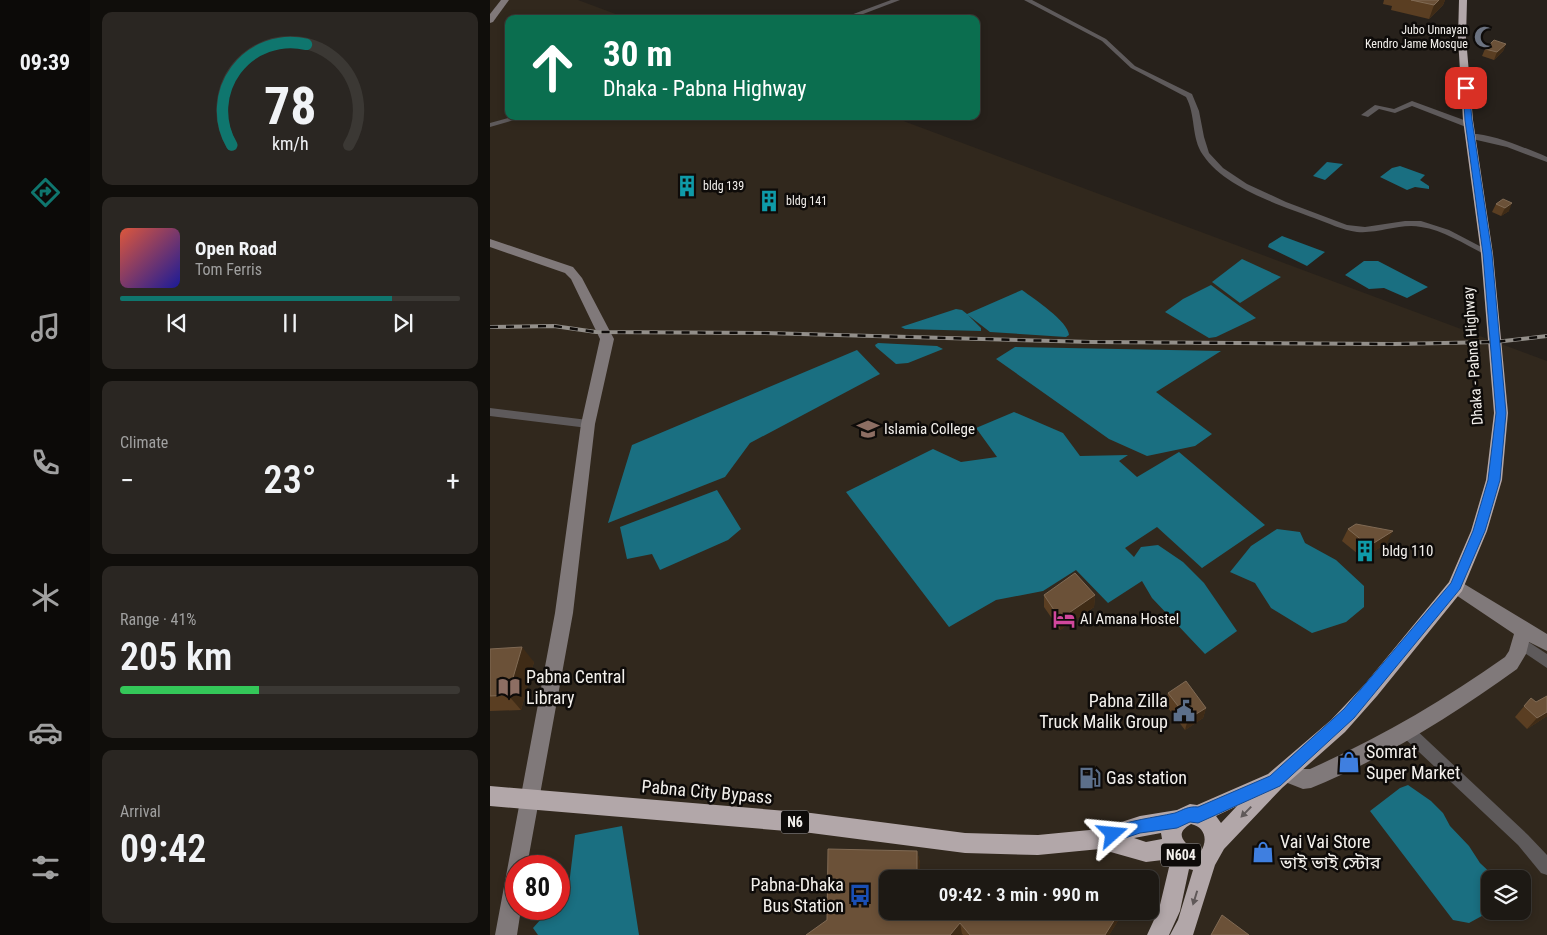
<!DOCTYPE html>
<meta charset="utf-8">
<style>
:root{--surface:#1d1914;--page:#2a2622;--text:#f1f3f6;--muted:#a0a0a0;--line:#3b3834;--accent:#0f766e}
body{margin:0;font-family:"Roboto Condensed","Noto Sans Bengali",sans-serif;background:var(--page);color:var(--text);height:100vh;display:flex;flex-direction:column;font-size:19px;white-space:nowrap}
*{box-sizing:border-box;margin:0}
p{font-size:16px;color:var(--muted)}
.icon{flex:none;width:28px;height:28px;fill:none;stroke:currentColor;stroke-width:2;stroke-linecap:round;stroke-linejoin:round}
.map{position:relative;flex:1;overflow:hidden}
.side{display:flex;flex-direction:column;gap:12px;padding:12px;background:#100e0b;width:400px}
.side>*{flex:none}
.top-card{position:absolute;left:15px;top:15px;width:475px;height:105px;border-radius:10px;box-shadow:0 2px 8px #0003,0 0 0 1px var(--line);background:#0b6e4f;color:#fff;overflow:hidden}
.tools{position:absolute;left:991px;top:870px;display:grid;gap:10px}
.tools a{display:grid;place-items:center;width:50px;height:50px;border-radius:10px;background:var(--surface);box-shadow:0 2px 8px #0003,0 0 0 1px var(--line);font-size:25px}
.speed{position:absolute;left:15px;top:855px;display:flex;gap:10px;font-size:25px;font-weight:700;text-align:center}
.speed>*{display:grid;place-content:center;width:65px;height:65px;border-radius:50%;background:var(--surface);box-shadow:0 2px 8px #0003,0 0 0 1px var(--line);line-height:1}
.speed .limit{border:8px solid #d22;background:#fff;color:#111}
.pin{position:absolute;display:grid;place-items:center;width:42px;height:42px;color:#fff;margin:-21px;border-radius:10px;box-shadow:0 2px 8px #0006}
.me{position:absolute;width:55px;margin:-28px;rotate:72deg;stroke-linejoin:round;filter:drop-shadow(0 0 4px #0008)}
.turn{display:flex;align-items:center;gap:18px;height:105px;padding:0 15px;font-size:22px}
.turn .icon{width:65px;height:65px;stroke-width:2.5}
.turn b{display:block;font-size:35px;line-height:42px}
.big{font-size:38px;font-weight:600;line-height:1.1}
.side .card{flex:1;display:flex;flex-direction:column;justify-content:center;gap:8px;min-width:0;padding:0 18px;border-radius:10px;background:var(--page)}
.side .dial{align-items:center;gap:0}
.dial svg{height:130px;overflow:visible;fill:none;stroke:var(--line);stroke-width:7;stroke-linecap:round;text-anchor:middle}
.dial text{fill:var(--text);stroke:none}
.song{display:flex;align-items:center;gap:15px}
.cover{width:60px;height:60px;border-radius:8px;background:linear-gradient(135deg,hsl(10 70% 55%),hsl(240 70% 35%))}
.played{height:5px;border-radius:2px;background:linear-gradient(90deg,var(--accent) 80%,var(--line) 80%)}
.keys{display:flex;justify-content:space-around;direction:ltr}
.heat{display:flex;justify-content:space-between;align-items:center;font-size:28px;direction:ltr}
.charge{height:8px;border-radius:4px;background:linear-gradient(90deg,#34c759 41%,var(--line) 0)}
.trip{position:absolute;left:389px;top:870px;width:280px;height:50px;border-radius:10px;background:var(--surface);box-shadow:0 2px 8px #0003,0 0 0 1px var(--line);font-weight:600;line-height:50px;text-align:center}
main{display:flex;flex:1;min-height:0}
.tab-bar{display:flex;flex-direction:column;width:90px;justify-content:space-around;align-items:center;background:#0c0a08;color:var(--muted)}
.tab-bar .icon{width:35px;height:35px}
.tab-bar .selected{color:var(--accent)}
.tab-bar b{font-size:22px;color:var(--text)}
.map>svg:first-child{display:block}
.built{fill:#31281d;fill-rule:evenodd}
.water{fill:#1a6f81}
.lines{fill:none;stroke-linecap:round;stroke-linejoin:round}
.street{fill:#5e5a5b;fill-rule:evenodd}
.secondary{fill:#80797a;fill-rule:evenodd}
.highway{fill:#b2a7a9;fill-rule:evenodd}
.rail-casing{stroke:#938f8a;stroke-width:4}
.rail{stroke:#0e0b09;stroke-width:2.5;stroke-dasharray:8;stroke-linecap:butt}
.wall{fill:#5a3e22}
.shaded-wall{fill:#3f2b16}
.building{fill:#6b5138;stroke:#806a54}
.oneway{fill:#605959}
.route{fill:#1a73e8;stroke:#114b97}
.labels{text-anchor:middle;stroke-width:5;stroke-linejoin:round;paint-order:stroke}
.far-poi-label{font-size:12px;fill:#f3f0ec;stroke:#0e0b09;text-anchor:start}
.shield{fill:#0e0b09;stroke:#aeaba8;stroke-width:1}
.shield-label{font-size:14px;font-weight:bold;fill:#f3f0ec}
.street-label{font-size:15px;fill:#f3f0ec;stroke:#0e0b09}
.poi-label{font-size:15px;fill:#f3f0ec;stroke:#0e0b09;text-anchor:start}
.near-poi-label{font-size:18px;fill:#f3f0ec;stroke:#0e0b09;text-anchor:start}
.near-street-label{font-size:18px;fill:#f3f0ec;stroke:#0e0b09}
</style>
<main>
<nav class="tab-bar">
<b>09:39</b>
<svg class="icon selected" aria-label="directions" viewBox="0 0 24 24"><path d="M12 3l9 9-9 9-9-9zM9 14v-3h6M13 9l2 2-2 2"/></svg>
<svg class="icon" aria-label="music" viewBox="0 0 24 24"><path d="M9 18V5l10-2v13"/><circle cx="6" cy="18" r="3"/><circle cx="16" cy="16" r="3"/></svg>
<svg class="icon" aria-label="phone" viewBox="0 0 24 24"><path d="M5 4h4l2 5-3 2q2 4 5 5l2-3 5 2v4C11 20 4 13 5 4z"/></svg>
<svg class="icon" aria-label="climate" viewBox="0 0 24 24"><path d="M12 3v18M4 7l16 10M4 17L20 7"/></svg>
<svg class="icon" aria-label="car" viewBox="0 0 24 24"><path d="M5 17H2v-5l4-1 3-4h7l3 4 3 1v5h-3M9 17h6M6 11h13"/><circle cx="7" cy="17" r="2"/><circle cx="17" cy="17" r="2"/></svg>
<svg class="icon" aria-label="filters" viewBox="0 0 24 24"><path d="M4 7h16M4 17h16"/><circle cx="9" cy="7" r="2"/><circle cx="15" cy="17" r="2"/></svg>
</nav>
<section class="side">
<div class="card dial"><svg viewBox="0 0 100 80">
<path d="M14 69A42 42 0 1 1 86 69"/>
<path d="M14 69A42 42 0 0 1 60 7" stroke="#0f766e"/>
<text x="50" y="56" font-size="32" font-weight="700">78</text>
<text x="50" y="72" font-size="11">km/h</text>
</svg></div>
<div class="card">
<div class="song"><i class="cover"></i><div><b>Open Road</b><p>Tom Ferris</p></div></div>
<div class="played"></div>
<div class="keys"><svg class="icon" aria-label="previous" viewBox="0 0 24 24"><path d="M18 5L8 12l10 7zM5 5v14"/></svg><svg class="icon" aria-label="pause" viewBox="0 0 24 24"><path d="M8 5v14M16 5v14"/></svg><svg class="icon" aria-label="next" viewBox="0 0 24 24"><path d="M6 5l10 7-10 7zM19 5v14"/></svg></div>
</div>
<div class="card"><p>Climate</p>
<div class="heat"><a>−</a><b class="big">23°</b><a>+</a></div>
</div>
<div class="card"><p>Range · 41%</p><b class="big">205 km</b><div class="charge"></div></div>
<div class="card"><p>Arrival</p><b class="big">09:42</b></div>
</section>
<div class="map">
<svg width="1057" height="935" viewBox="0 0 1057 935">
<rect width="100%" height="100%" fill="#27211b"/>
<path class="built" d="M0,0H88L139,19H19V116H400L1057,361V935H0ZM26,866H69V909H26ZM398,879H660V911H398ZM1000,879H1032V911H1000Z"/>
<g class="water">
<polygon points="837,162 853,164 835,180 823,176"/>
<polygon points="910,166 935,175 930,180 939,186 939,189 925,187 917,190 890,177 902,168"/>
<polygon points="792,236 835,252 817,266 813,264 778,247 779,244"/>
<polygon points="752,259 791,277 750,303 722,282"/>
<polygon points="874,261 888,261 938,287 917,298 894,288 879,289 855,275"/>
<polygon points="721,285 766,318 726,337 719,338 675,312 693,299"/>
<path d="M532,290C544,299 578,321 579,335L576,337L500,332L478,315L491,328V331L415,329L411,327L466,309L472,310L477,314Z"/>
<polygon points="388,343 447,346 453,349 418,363 406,364 386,347 385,345"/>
<polygon points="525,347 731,351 666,392 722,434 705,446 657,456 619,439 506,359"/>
<polygon points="367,350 390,374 260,443 235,477 118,523 142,445"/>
<polygon points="524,412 573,433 590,456 638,455 629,461 647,477 689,452 775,525 712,568 667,527 635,548 644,557 651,547 668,545 693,562 714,583 747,631 715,654 662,598 652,581 618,603 586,570 553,591 506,600 459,627 356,492 443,449 471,462 507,457 486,428"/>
<polygon points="227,490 251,529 238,540 170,570 162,554 137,559 130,527"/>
<polygon points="787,529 810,532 815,543 846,560 874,586 874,607 856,622 822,633 781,608 765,583 740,572 761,546"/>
<polygon points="918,785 941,801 953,813 960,826 979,846 990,863 1007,879 1000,879 1001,911 979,923 963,920 880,811 910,788"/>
<polygon points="132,826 149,935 48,935 43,928 60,909 69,909 69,898 79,885 85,835"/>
</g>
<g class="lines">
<g class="street">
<polygon points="401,0 410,0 360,19 350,19"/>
<path d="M534,0H542L616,39L645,66L702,94L709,111L714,137L719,153L733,168L757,184L796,202L857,225L875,227L915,221H931L959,230L1001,252L1000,254H994C974,244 953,230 931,227C910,223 889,234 867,232C852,230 838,223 824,218C789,205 734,187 713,155C701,138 706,115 696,97L641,68L612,41Z"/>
<polygon points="922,101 982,123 983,125 976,127 922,106 905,113 889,109 878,117 871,115 885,105 904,109"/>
<polygon points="25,116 38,116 0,127 0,123"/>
<path d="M978,134C998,132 1038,149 1057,157V162L1017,147L978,138Z"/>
<polygon points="0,408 98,420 103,424 98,428 0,416"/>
<polygon points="1031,637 1057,654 1057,668 1026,647 1024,643 1026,639"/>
<polygon points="917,724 922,726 1038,835 1057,855 1057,875 1051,873 1028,845 912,736 910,731 912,726"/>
</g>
<g class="secondary">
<polygon points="11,0 19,0 3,22 0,23 0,14"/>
<polygon points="0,239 83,267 92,278 124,339 105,424 83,613 37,866 26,866 26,909 31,909 27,935 5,935 65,613 91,424 110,339 81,279 75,273 0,247"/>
<path d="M966,579L1057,634V651L1039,642L1036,654L1027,669C963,715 895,758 821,788L813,789L790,780L787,773L790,766L797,764L813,769H820C889,738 953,701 1015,657L1019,651L1024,634L960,591L958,586L960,581Z"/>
</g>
<path class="highway" d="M969,0H977L976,38L983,120L1003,254L1018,413L1012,480L997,531L972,591L887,696L855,732L792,788L734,849L725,865L703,935H680L688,920L703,870L699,869L690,911L679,935H657L669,909L681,859L656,862L610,849L548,855L475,853L321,833L0,806V786L321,813L475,833L548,835L610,829L650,816L687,810L700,804L707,805L778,774L841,720L875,684L959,582L981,531L996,480L1004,413L991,254L973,120L968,38ZM747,806L731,823L726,816ZM701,824C715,827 718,840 711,851L704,850C692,841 685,833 701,824ZM671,833L672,839L656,842L644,838Z"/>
<g class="rail-casing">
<polyline id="rail" points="0,327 64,326 106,332 275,333 602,342 904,344 1005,342 1057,336"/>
</g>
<use href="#rail" class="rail"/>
</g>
<g class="wall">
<polygon points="894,0 955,0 953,5 939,19 901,10 902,6 893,4"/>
<polygon points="1016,44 1013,51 1004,60 992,56 995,49"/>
<polygon points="1013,199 1019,211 1011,216 1002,212 1006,204"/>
<polygon points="858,529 897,543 873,558 852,541"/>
<polygon points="554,595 605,595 604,607 570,630 554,607"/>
<polygon points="0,649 44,662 31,710 0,711"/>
<polygon points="678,693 716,708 713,718 695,730 675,704"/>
<polygon points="1041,698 1057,716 1037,729 1025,717"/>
<polygon points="427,851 430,863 430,879 398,879 398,911 634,911 619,935 473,935 472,934 471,935 316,935 337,920"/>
</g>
<g class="shaded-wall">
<polygon points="949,0 955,0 953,5 939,19 944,5"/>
<polygon points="1016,44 1013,51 1004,60 1007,52"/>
<polygon points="1022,203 1019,211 1011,216 1015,208"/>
<polygon points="903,531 897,543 873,558 879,546"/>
<polygon points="605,595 604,607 570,630 570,619"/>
<polygon points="32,647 44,662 31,710 18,695"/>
<polygon points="716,708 713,718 695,730 698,719"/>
<polygon points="1057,712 1057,716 1037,729 1047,718"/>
<polygon points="427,851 430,863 430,879 427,879"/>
<polygon points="630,911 634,911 619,935 615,935"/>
<polygon points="470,923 472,934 471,935 460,935"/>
</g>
<g class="building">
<polygon points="921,0 949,0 944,5"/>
<polygon points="1004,40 1016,44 1007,52 995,49"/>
<polygon points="1013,199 1022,203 1015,208 1006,204"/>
<polygon points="866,524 903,531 879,546 858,529"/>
<polygon points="585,573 605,595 570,619 554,595"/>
<polygon points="32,647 18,695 0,696 0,649"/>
<polygon points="696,681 716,708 698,719 678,693"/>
<polygon points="1057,696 1057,712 1047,718 1034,706 1041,698 1046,702"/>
<polygon points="338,849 427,851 427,879 398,879 398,911 630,911 615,935 480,935 470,923 460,935 316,935 337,920"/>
<polygon points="732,915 759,935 721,935"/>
</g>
<defs><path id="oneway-solid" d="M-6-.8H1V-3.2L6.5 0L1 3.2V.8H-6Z" transform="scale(1.25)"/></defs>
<g class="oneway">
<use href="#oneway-solid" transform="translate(756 812) rotate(134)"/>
<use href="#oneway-solid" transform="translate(705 898) rotate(107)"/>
</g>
<path class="route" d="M973,86L979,88L982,120L1002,254L1016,413L1010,480L995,531L970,589L864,718L790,786L708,823L700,822L687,828L650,833L623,842L618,840L615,834L618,829C640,820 662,818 685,813C693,810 698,806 708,807L780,776L854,709L961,583L983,531L998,480L1006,413L993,254L975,120Z"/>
<defs>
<g id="mosque-bare" transform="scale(1.725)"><path d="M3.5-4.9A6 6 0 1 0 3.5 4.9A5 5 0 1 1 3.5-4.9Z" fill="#6b7280" stroke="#0e0b09" stroke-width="2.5" paint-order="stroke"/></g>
<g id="building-bare" transform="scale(1.725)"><path d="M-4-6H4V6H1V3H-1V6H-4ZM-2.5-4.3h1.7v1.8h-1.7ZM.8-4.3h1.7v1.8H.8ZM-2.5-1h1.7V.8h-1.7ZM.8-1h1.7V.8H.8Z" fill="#0f9aa8" stroke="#0e0b09" stroke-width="2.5" paint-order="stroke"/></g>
<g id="university-bare" transform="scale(1.725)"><path d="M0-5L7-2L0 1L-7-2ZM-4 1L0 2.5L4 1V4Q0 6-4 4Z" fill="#8d6e63" stroke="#0e0b09" stroke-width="2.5" paint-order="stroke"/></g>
<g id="hotel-bare" transform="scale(1.725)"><path d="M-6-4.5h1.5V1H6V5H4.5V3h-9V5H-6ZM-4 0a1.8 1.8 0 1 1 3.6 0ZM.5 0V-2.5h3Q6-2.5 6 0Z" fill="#d1479c" stroke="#0e0b09" stroke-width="2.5" paint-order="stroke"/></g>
<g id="library-bare" transform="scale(1.725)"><path d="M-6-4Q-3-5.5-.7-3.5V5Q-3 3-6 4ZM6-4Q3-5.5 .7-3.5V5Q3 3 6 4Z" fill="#8d6e63" stroke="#0e0b09" stroke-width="2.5" paint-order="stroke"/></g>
<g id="civic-bare" transform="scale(1.725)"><path d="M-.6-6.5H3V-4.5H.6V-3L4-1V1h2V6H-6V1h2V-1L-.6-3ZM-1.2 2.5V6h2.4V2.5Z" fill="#5c6f8a" stroke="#0e0b09" stroke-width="2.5" paint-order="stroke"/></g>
<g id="shop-bare" transform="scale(1.725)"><path d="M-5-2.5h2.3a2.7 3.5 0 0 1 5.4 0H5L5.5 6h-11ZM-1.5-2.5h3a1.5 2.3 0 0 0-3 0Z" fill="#3f7fe0" stroke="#0e0b09" stroke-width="2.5" paint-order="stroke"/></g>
<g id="fuel-bare" transform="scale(1.725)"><path d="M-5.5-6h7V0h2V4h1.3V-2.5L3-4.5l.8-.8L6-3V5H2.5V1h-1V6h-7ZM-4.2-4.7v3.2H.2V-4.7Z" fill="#5c6f8a" stroke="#0e0b09" stroke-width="2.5" paint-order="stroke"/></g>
<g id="bus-bare" transform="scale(1.725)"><path d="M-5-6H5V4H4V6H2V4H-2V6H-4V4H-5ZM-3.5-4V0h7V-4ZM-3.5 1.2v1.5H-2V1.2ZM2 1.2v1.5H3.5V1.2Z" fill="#1a4fb4" stroke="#0e0b09" stroke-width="2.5" paint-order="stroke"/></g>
</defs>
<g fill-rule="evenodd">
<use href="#mosque-bare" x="995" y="37"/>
<use href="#building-bare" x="197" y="186"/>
<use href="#building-bare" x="279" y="201"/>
<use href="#university-bare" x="378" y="429"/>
<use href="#building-bare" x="875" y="551"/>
<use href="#hotel-bare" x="574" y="619"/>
<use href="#library-bare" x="19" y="687"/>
<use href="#civic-bare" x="694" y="711"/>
<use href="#shop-bare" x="859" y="762"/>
<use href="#fuel-bare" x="600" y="778"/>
<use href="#shop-bare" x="773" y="852"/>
<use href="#bus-bare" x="370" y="895"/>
</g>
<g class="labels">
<g class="far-poi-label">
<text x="978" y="34" text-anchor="end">Jubo Unnayan<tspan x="978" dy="14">Kendro Jame Mosque</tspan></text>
<text x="213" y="190">bldg 139</text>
<text x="296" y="205">bldg 141</text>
</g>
<g class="shield">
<rect x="291" y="810.5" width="28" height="23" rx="4"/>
<rect x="671" y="843.5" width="40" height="23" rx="4"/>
</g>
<g class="shield-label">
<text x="305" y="827">N6</text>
<text x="691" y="860">N604</text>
</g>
<g class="street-label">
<text transform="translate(983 356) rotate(-94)" y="5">Dhaka - Pabna Highway</text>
</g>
<g class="poi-label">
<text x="394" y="434">Islamia College</text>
<text x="892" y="556">bldg 110</text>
<text x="590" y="624">Al Amana Hostel</text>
</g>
<g class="near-poi-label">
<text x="36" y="683">Pabna Central<tspan x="36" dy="21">Library</tspan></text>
<text x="678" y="707" text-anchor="end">Pabna Zilla<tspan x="678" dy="21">Truck Malik Group</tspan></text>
<text x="876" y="758">Somrat<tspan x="876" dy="21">Super Market</tspan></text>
<text x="616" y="784">Gas station</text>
<text x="790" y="848">Vai Vai Store<tspan x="790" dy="21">ভাই ভাই স্টোর</tspan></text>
<text x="354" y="891" text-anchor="end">Pabna-Dhaka<tspan x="354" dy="21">Bus Station</tspan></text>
</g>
<g class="near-street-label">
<text transform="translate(217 792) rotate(5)" y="6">Pabna City Bypass</text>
</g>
</g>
</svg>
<div class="tools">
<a><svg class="icon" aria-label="layers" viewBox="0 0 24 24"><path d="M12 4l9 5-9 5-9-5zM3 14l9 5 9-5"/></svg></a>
</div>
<div class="speed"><div class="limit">80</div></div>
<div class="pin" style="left:976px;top:88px;background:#d93025"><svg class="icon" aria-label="arrive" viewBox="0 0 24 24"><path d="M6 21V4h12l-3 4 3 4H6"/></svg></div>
<svg class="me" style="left:623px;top:834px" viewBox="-20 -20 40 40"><path d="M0-17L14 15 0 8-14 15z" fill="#1a73e8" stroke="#fff" stroke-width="4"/></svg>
<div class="trip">09:42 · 3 min · 990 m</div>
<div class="top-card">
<div class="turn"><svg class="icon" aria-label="ahead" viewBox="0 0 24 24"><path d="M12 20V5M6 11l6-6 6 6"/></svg><div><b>30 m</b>Dhaka - Pabna Highway</div></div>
</div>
</div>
</main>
